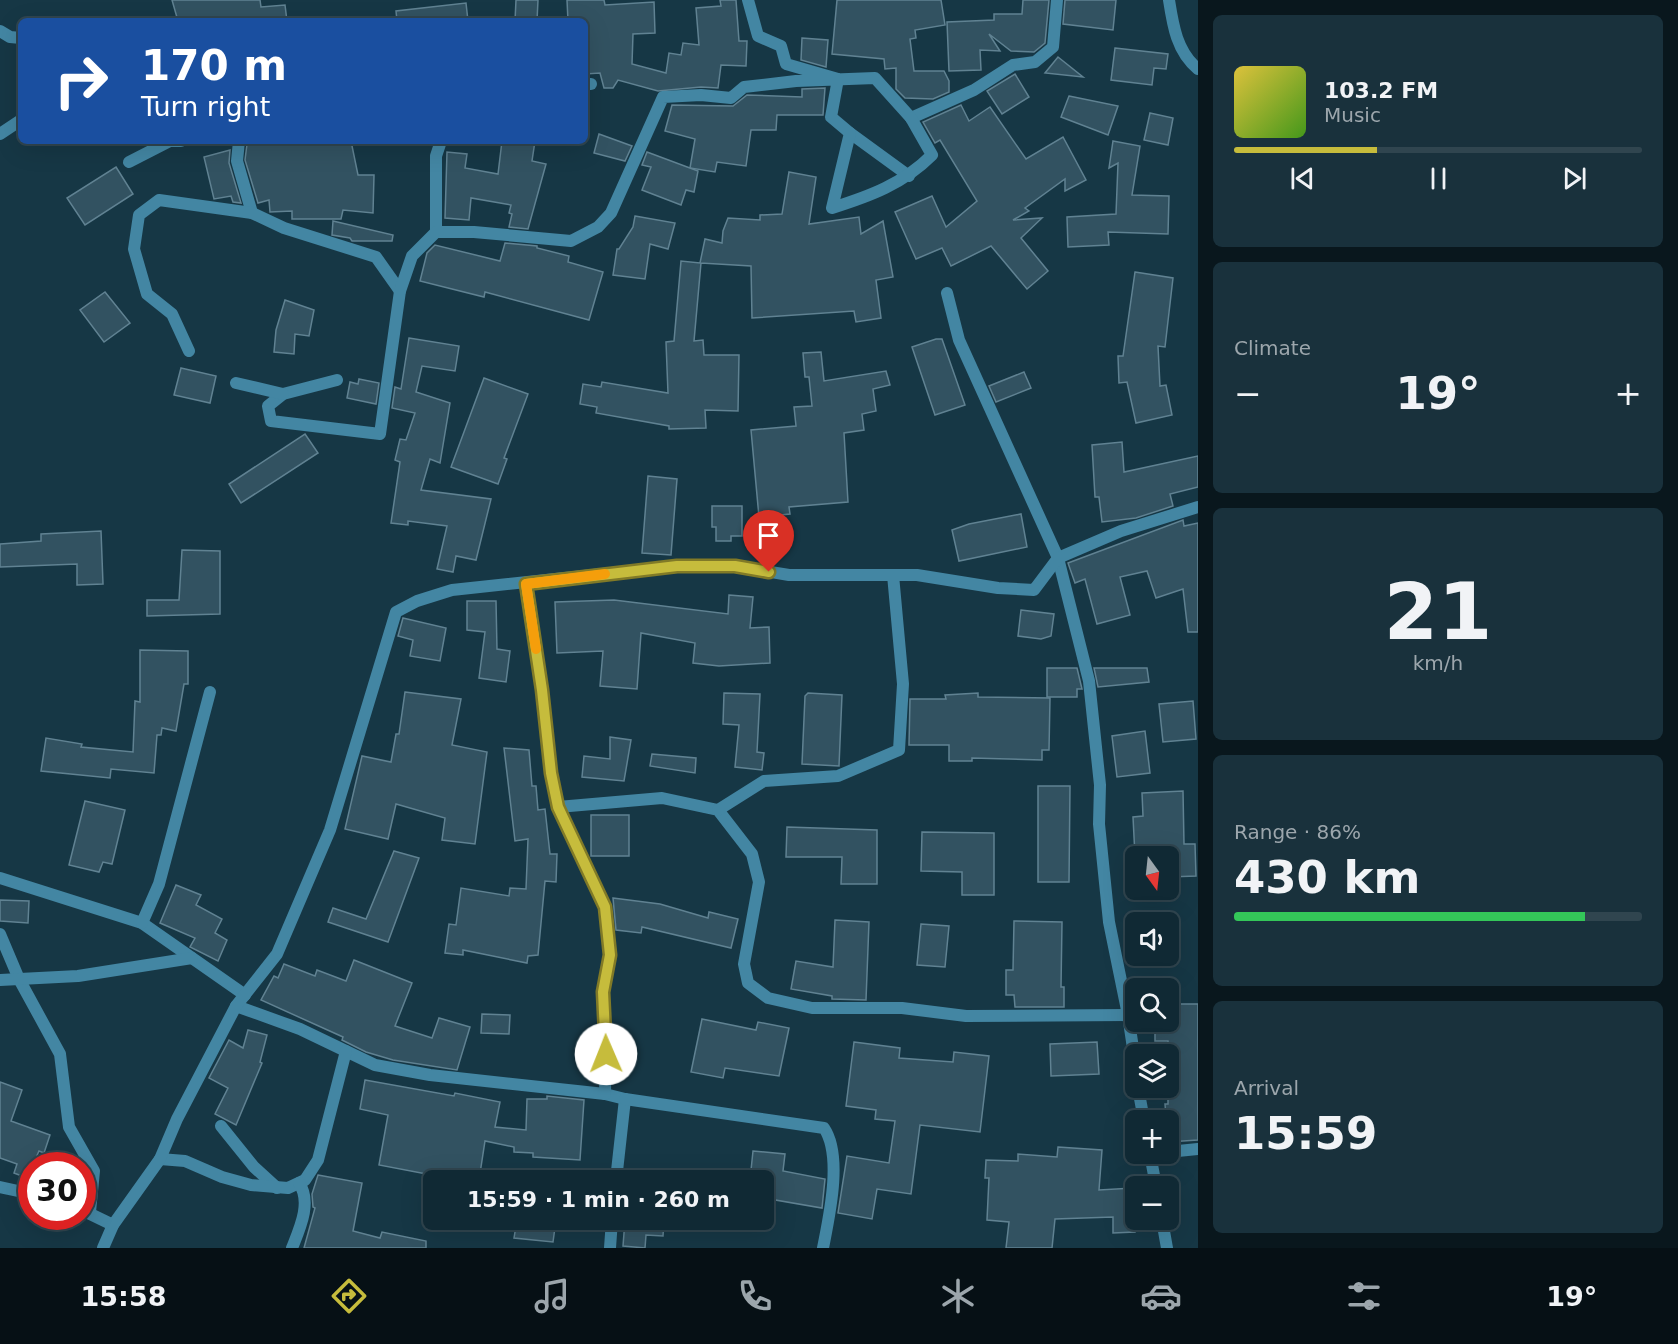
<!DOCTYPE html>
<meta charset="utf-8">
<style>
:root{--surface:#102934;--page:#19313c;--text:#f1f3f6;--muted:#9ca6ac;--line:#30454f;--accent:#c6bc3c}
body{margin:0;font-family:"DejaVu Sans",sans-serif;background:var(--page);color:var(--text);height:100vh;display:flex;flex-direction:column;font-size:22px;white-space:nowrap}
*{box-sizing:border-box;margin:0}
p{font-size:20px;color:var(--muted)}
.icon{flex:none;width:33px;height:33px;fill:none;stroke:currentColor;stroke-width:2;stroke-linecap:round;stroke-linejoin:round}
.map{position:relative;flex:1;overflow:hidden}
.sheet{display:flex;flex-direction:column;gap:15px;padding:15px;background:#09171d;width:480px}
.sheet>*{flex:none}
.banner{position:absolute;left:18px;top:18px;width:570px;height:126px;border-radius:9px;box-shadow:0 6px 24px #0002,0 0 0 2px var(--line);background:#1a4fa0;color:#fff;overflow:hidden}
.needle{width:39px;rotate:165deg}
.tools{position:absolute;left:1125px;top:846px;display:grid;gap:12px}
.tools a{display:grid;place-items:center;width:54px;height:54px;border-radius:9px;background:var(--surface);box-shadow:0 6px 24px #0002,0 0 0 2px var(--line);font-size:30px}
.speed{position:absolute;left:18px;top:1152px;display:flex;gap:12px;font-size:30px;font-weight:700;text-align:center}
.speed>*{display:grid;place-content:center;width:78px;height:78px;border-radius:50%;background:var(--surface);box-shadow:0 6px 24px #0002,0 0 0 2px var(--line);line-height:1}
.speed .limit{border:9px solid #d22;background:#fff;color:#111}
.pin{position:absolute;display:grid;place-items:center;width:51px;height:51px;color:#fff;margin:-62px -26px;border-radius:50% 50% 50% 0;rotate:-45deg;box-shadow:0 0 6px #0007}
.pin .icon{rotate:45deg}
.me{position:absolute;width:66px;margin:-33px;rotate:359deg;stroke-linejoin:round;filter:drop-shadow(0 0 4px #0008)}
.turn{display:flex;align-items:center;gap:21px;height:126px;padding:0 24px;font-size:27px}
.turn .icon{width:78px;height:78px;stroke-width:2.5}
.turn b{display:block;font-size:42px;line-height:51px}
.big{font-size:45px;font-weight:700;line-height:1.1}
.sheet .tile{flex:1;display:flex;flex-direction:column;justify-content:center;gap:9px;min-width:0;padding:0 21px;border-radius:9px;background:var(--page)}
.sheet .dial{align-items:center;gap:0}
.dial b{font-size:78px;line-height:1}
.song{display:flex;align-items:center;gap:18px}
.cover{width:72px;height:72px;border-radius:9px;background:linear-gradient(135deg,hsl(50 70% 55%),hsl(100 70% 35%))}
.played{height:6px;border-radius:3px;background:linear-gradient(90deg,var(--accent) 35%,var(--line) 35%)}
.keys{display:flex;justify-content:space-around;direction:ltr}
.heat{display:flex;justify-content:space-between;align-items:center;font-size:33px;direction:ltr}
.charge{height:9px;border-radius:4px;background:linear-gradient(90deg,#34c759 86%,var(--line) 0)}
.trip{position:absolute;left:423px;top:1170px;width:351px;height:60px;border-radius:9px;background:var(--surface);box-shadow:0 6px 24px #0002,0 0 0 2px var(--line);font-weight:700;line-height:60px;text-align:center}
.tab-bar{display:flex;height:96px;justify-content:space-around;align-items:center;background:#061015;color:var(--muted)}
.tab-bar .icon{width:42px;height:42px}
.tab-bar .current{color:var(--accent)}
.tab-bar b{font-size:27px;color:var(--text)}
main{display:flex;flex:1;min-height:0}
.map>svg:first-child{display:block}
.building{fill:#325261;stroke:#608292;stroke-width:1.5}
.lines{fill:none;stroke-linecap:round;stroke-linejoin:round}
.street{stroke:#4386a3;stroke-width:12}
.route-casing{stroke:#817a27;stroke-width:15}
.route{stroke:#c6bc3c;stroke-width:10}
.slow{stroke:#f59e0b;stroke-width:10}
</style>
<main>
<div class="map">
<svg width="1198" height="1248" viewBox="0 0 1198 1248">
<rect width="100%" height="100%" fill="#163745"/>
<g class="building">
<polygon points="172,0 260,0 261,7 285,5 287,21 178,21"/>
<polygon points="516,0 538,0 537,21 515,21"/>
<polygon points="567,0 604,0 605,5 654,2 655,33 633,34 632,64 666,73 669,53 681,55 683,43 699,45 696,8 721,6 720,0 736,0 739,41 747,41 746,66 721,65 718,88 701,87 658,91 618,80 613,88 604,88 600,73 585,74 585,21 568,21"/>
<polygon points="837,0 941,0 945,25 915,30 916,38 910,39 914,71 944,71 949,81 949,92 933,99 905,98 896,89 896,68 885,69 884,59 832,54"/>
<polygon points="1023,0 1049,0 1045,43 1034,52 1011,51 989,34 1000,51 980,50 981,70 949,71 947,22 994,20 994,14 1022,14"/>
<polygon points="1065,0 1116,0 1113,30 1063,24"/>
<polygon points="466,3 468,21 397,21 396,11"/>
<polygon points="802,38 828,40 826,67 801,60"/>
<polygon points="1115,48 1168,54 1166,69 1154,68 1152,85 1111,80"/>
<polygon points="1058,57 1083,77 1045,73"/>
<polygon points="1015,74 1029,97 1002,114 987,91"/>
<polygon points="825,88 823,115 777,115 776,130 751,130 746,166 717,162 715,172 690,168 695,139 665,131 672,105 733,106 747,95 802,97 802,89"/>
<polygon points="1069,96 1118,106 1108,135 1061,117"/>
<polygon points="961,105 969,121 990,107 1026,159 1063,137 1086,180 1065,191 1065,179 1025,208 1029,211 1013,220 1042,218 1021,238 1048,271 1027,289 991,246 951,266 942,248 916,259 895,212 932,196 946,227 977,201 940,140 935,143 923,122"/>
<polygon points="1150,113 1173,118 1168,145 1144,140"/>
<polygon points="599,134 632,146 625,161 594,153"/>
<polygon points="260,141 351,141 358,175 374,175 373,213 343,210 341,219 292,219 292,211 270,212 269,200 258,203 245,160 247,144"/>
<polygon points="502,141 535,141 532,161 546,164 528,229 509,227 512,214 509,213 511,205 471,198 469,220 445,218 447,152 467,154 465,168 498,174"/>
<polygon points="1113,141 1140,146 1132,195 1169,196 1168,234 1108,232 1109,245 1068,247 1067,217 1116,214 1118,163 1109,168"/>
<polygon points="230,150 229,163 241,203 233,202 231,196 214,199 204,157"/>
<polygon points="647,152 698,171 694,192 686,190 681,205 642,190 651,167 642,165"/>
<polygon points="116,167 133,194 85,225 67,198"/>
<polygon points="789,172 816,177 809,224 859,217 861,234 883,221 893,277 876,280 881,318 856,322 854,311 752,318 751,266 701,263 694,341 703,340 704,355 739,355 738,411 705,410 706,428 669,429 669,426 596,413 597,407 580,404 583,384 601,387 602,382 668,393 666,342 674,341 681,261 700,263 705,239 722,243 723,231 728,218 760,220 760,215 782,214"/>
<polygon points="635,216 675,223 668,249 650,244 645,279 613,275 617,249 619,249 633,227"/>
<polygon points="333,221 393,235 392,241 352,241 350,238 332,235"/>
<polygon points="505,243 537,246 537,248 569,256 568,262 603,272 589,320 485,292 484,297 420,281 427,253 435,245 500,261"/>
<polygon points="1135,272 1173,278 1165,347 1158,346 1160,386 1166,385 1172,415 1136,423 1127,382 1119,383 1118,356 1123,356"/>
<polygon points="105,292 130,323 104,342 80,310"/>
<polygon points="285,300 314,310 309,336 295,334 294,354 274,352 276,330"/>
<polygon points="409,338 459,346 455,371 422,366 416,392 450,403 440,463 430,459 421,490 491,499 476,560 456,556 453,572 437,569 447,526 408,521 408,525 391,523 400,462 395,460 400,439 406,440 415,413 392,408 395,387 401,389"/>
<polygon points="936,339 942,339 965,405 935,415 912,347"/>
<polygon points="821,352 824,381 886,371 890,385 873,389 876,411 862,414 864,430 844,433 848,502 789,507 790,514 759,517 751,430 796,426 794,407 812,406 809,377 805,377 803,353"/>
<polygon points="181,368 216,376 210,403 174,395"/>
<polygon points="1024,372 1031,388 996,402 989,386"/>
<polygon points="484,378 528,394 504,458 507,459 498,484 451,467"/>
<polygon points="359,379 379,383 376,404 347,398 350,382 358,384"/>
<polygon points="305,434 318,453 241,503 229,484"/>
<polygon points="1122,442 1124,472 1198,456 1198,487 1170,494 1173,506 1136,518 1102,522 1099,497 1095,497 1092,445"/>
<polygon points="648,476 677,479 671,555 642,553"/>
<polygon points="712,506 742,506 742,536 731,536 731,541 716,541 716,527 712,527"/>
<polygon points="1021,514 1027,547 959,561 952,530 969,524"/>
<polygon points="1183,520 1184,526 1198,523 1198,632 1188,632 1183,589 1156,598 1147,571 1120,577 1130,615 1097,624 1085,579 1075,583 1068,563"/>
<polygon points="101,531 103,584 77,585 77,564 0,567 0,544 41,541 41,534"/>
<polygon points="182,550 220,551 220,614 147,616 147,600 179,600"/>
<polygon points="729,595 753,597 750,628 769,627 770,663 719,666 693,663 695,643 641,633 637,689 600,686 603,651 557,653 555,602 614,600 728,614"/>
<polygon points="467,601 496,601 497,649 510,651 506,682 479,678 485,632 467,630"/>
<polygon points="1021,610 1054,614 1051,636 1041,639 1018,636"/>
<polygon points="403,618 446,628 440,661 410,656 413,640 398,636"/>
<polygon points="140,650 188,651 188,684 184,684 176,731 162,728 161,735 157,735 154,773 111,769 110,778 41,771 46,738 82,744 81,747 133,752 135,701 140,702"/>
<polygon points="1047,668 1077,668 1082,689 1077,689 1077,697 1047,697"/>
<polygon points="1094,668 1147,668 1149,682 1098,687"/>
<polygon points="405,692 461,699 452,745 487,752 475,844 442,840 445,818 396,804 388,839 345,829 362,756 391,762 396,734 399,734"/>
<polygon points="724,693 760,694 757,752 764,753 762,770 735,767 739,725 723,724"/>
<polygon points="808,693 842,695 839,766 802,764 805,696"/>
<polygon points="978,693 978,697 1050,698 1049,750 1042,750 1042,760 972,758 972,761 949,761 949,745 909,745 910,699 946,699 945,695"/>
<polygon points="1193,701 1196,739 1163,742 1159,704"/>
<polygon points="1145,731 1150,773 1117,777 1112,736"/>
<polygon points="610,737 631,740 624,781 582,777 584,756 610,759"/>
<polygon points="504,748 529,750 532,786 536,786 538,810 545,809 550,854 557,854 556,882 545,881 538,955 528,956 527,963 463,950 463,955 445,953 449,924 456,925 461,888 509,896 510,888 526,889 528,839 515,841"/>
<polygon points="652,754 696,758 695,773 650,766"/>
<polygon points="1038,786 1070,786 1069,882 1038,882"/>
<polygon points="1183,791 1184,844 1195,844 1196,876 1168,877 1168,856 1135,856 1133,817 1143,816 1142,793"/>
<polygon points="85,801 125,810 112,864 103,862 99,872 69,865"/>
<rect x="591" y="815" width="38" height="41"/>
<polygon points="787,827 877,830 877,884 841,884 842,857 786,857"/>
<polygon points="922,832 994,833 994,895 962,895 962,872 921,871"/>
<polygon points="394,851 419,858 388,942 328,922 333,908 366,919"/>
<polygon points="176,885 201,895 196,905 222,919 215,933 227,940 218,961 190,947 195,938 160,923"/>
<polygon points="613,898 660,904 708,918 709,912 738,919 731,948 642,927 641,933 616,930"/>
<polygon points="0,900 29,901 28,923 0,921"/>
<polygon points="835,920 869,922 866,1000 832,999 832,996 791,989 796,961 833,967"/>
<polygon points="1014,921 1062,922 1061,987 1064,987 1064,1007 1015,1007 1014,995 1006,995 1006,970 1013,970"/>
<polygon points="921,924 949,926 945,967 917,965"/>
<polygon points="354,960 412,983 395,1026 432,1038 439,1018 470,1027 457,1070 393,1060 366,1052 342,1040 343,1037 261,1000 274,976 278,978 284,964 315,976 317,970 346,981"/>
<polygon points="1168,1004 1198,1004 1198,1140 1168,1142 1165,1104 1168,1104 1168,1041 1155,1041 1155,1022 1168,1022"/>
<polygon points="482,1014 510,1015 509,1034 481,1033"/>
<polygon points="702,1019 756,1030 758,1022 789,1028 779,1076 725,1068 723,1078 691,1072"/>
<polygon points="248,1030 267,1035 260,1062 262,1063 236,1125 215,1114 228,1088 209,1078 229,1040 243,1048"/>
<polygon points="854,1042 900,1048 899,1058 953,1062 954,1052 989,1056 980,1132 920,1125 911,1194 877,1189 872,1219 838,1213 847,1156 889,1163 895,1121 875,1119 876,1110 846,1106"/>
<polygon points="1097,1042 1099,1074 1051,1076 1050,1044"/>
<polygon points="365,1080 454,1096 455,1093 500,1102 495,1127 526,1130 527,1099 547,1099 547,1096 584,1100 580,1160 533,1157 533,1153 514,1152 514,1147 485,1141 479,1180 458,1180 379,1165 388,1115 360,1109"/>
<polygon points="0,1082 22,1090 11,1121 50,1135 44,1153 39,1151 27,1178 14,1173 17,1164 0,1158"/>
<polygon points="1058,1147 1102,1150 1099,1190 1133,1188 1135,1232 1113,1233 1113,1217 1055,1219 1052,1248 1006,1248 1009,1222 987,1220 989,1178 985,1178 986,1160 1018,1161 1018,1154 1057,1157"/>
<polygon points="753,1151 785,1154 783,1171 825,1179 822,1208 764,1198 764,1180 750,1180"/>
<polygon points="318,1175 362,1183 353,1231 380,1238 382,1232 426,1241 426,1248 304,1248 315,1208 313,1207 312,1194"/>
<polygon points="517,1220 556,1220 553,1242 514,1238"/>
<polygon points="625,1220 664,1220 663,1236 646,1235 645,1248 623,1246"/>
</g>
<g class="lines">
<g class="street">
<path d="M1169,0C1173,26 1177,52 1198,69"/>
<polyline points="0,31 10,37 21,38"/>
<polyline points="585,84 591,84"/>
<polyline points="911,118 974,90 1013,65 1035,62 1053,47 1057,0"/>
<polyline points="850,133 909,176"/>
<polyline points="0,134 21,120"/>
<polyline points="239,141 237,161 252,213"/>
<polyline points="129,162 170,141 181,141"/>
<polyline points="436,232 436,156 441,141"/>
<polyline points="947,293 959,340 1058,558 1089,681 1100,785 1099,824 1109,922 1128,1015 1136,1068"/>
<polyline points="189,351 172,314 147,294 134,249 139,215 159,200 252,213 284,228 376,257 400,291"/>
<path d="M337,380L283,394L268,406L271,421L380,434L400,291L412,256L436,232H474L571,241L598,227L611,213L663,97L701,95L731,98L744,87L796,81L875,78L911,118L932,155C903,184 870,196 832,208L850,133L831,117L838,79L786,64L781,46L758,36L748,0"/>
<polyline points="236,383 283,394"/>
<polyline points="526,584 542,690 551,773 558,807 605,907 611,955 603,992 606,1034 605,1094 625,1099 616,1180"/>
<polyline points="558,807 662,798 718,810 752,854 759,882 744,964 748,983 768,998 812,1008 902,1008 966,1016 1128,1015"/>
<polyline points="718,810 764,781 838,776 899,750 903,684 893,575"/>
<polyline points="0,878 142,923 245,995"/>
<polyline points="142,923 159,884 210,692"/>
<polyline points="0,934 19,979 60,1054 69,1127 94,1171 90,1212"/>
<polyline points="0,980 78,976 192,958"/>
<polyline points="236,1006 300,1029 375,1065 430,1075 605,1094"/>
<polyline points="1138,1088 1144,1120"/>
<path d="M625,1099L824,1128C843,1156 829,1217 823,1248"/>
<polyline points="221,1126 254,1167 277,1188"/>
<polyline points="1168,1152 1198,1149"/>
<polyline points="1150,1154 1156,1186"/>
<polyline points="160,1159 185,1161 222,1177 251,1185 288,1188 305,1180 318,1160 346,1051"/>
<polyline points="0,1187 32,1194"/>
<polyline points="82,1210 113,1225"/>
<polyline points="1162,1220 1167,1248"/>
<polyline points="103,1248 113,1225 160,1159 177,1119 236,1006 277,954 330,830 396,612 417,601 452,590 677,566 735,566 789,575 917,575 998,588 1034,590 1058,558 1121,531 1198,507"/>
<path d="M292,1248C300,1228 312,1202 299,1183"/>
<polyline points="610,1248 612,1220"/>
</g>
</g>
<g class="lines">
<g class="route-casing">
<polyline id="route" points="606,1054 603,992 610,955 605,907 558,807 551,773 542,690 526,584 677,566 735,566 769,572"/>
</g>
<use href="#route" class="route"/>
<polyline class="slow" points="536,649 526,584 605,574"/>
</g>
</svg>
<div class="tools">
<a><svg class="needle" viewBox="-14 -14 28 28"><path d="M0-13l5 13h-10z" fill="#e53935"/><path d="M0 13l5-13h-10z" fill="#9ca6ac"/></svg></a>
<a><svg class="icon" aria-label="sound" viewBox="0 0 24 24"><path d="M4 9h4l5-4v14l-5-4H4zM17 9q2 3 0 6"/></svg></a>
<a><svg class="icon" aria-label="search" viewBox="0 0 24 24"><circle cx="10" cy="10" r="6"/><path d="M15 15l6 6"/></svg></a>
<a><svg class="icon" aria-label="layers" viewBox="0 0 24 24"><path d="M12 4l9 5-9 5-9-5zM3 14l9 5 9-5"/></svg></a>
<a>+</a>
<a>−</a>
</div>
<div class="speed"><div class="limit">30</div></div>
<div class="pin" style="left:769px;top:572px;background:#d93025"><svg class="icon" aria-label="arrive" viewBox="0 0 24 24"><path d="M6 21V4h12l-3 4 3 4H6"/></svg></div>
<svg class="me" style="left:606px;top:1054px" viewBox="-20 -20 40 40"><circle r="19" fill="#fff"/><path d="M0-13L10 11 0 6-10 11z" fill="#c6bc3c"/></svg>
<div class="trip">15:59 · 1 min · 260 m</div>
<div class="banner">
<div class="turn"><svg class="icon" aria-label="right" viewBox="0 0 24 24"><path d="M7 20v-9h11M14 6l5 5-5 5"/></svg><div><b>170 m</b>Turn right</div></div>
</div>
</div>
<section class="sheet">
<div class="tile">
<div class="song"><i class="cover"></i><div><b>103.2 FM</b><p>Music</p></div></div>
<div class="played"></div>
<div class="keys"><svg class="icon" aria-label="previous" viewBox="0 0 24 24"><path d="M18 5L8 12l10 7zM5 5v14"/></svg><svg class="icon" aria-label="pause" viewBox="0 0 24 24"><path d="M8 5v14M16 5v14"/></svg><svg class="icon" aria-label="next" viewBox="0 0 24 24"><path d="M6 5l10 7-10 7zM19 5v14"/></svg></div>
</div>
<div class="tile"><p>Climate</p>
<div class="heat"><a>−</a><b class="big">19°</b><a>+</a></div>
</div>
<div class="tile dial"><b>21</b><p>km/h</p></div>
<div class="tile"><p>Range · 86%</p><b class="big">430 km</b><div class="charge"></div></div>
<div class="tile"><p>Arrival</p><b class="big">15:59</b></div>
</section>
</main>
<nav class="tab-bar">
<b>15:58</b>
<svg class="icon current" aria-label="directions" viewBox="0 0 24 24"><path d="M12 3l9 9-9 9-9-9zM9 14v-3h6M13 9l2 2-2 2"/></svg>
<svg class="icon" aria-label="music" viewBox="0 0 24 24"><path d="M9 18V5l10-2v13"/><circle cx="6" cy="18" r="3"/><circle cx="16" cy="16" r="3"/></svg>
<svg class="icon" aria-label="phone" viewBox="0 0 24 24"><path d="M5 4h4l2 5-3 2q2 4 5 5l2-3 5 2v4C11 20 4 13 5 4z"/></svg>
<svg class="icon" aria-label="climate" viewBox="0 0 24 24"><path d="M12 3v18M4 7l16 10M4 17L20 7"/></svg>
<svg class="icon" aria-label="car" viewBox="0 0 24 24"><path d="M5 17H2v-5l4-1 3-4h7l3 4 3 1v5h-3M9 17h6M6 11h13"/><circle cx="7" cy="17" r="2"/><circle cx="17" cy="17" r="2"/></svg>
<svg class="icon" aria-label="filters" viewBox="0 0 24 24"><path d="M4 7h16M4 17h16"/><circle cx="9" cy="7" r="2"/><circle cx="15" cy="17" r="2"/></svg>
<b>19°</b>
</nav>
